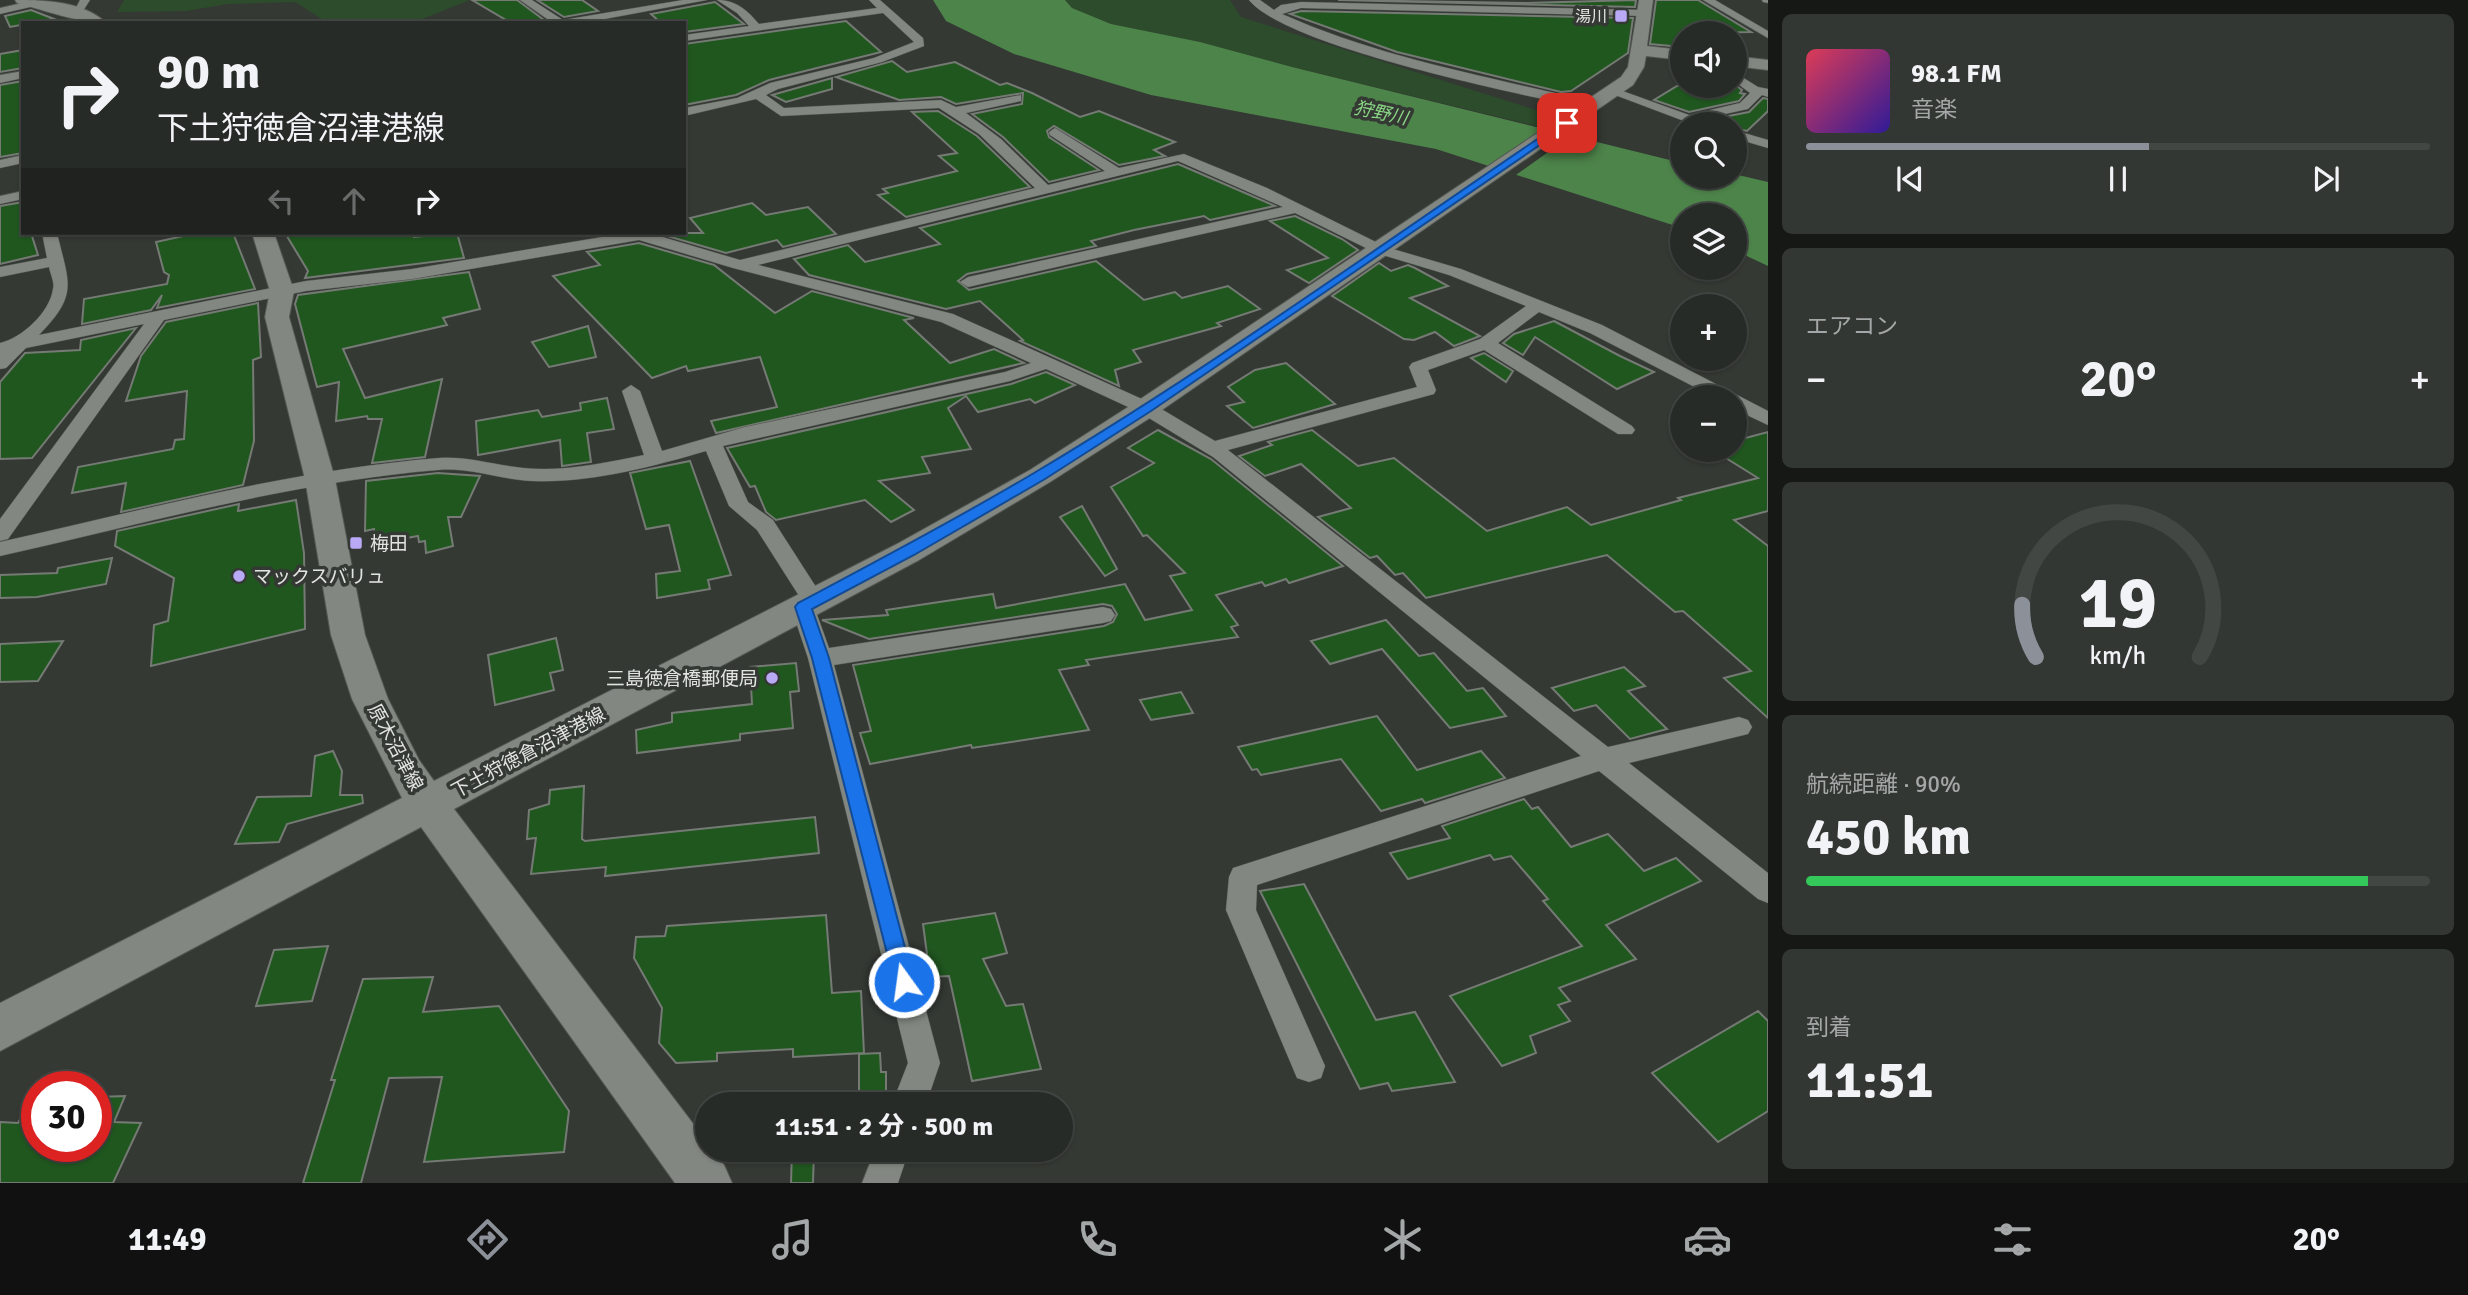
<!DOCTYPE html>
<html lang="ja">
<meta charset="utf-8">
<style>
:root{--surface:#272b27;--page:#333733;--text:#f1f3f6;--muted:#a4a7a7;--line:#434744;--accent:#8c9099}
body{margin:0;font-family:Signika,"Noto Sans JP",sans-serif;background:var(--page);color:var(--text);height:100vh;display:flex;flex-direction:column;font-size:26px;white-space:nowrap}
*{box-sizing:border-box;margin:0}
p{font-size:23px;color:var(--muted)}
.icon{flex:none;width:38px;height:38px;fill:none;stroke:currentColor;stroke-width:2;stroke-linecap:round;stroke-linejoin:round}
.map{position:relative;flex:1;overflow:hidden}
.panel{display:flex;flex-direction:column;gap:14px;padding:14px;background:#151815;width:700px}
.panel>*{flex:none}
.banner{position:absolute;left:21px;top:21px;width:665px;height:214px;border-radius:0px;box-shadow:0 2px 5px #0004,0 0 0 2px var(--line);background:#272b27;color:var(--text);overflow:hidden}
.buttons{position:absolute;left:1670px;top:21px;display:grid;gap:14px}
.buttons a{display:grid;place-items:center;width:77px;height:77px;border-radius:50%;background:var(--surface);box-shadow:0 2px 5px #0004,0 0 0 2px var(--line);font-size:35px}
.speed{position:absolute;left:21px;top:1071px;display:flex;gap:14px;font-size:35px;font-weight:700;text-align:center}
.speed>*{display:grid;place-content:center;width:91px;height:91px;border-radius:50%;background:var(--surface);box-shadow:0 2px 5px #0004,0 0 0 2px var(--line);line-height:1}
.speed .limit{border:10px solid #d22;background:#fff;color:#111}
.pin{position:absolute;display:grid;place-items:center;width:60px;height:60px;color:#fff;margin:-30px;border-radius:14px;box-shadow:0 4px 10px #0006}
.me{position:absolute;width:77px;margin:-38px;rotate:346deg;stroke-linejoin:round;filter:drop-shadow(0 0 5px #0008)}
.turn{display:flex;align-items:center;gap:24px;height:147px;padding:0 21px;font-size:32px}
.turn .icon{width:91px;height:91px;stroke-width:2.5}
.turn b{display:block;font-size:49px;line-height:60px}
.lanes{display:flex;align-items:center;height:66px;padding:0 21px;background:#0003;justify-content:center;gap:35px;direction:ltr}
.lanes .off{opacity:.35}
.big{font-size:52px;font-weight:700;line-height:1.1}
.panel .widget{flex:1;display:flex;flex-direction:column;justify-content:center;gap:10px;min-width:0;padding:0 24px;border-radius:10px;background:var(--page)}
.panel .dial{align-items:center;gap:0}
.dial svg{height:182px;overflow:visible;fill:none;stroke:var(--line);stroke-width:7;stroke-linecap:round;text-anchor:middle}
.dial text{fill:var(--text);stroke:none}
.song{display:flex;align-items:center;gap:21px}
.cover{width:84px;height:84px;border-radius:10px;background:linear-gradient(135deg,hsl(350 70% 55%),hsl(250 70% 35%))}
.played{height:7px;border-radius:4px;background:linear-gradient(90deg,var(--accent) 55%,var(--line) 55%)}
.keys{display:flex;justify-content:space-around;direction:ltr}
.heat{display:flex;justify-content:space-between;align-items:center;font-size:38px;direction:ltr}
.charge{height:10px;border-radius:5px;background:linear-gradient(90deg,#34c759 90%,var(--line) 0)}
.trip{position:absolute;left:695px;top:1092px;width:378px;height:70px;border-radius:35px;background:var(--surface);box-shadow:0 2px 5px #0004,0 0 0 2px var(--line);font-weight:700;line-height:70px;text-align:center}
.menu{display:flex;height:112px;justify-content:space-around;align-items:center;background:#101110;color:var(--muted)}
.menu .icon{width:49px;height:49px}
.menu .active{color:var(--accent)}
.menu b{font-size:32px;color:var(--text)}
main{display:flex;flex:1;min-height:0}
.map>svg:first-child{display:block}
.green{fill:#2c4c2b}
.water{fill:#4d844a}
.pier{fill:#343934}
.building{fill:#20571f;stroke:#757a74;stroke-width:2}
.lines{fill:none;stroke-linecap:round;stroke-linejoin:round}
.street-casing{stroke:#535752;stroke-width:1}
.secondary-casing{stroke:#535752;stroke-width:2}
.street{fill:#828781;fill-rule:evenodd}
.secondary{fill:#828781;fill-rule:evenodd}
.route{fill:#1a73e8;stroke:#114b97;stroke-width:2}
.poi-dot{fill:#baaaf6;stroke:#343934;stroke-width:2.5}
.labels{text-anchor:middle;stroke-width:7;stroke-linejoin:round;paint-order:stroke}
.far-poi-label{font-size:16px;fill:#e1e4e1;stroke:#343934;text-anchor:end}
.far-water-label{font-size:18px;font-style:italic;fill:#8ad685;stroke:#343934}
.poi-label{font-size:19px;fill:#e1e4e1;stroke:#343934;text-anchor:start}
.street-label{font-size:19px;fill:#e1e4e1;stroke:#343934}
</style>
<main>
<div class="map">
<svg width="1768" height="1183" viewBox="0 0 1768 1183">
<rect width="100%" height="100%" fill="#343934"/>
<g class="green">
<polygon points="124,0 470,0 420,20 404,23 328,23 295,2 228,4 186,11 117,12"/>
<polygon points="1065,0 1230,0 1241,17 1552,115 1541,127 1292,67 1200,42 1111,24 1072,8"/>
</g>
<polygon class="water" points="933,0 1065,0 1072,8 1111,24 1200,42 1292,67 1682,163 1682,177 1734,177 1734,174 1768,182 1768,266 1734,250 1734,215 1682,215 1682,228 1436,149 1151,95 1014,54 946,21"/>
<polygon class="pier" points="1550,127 1575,133 1513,177 1488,169"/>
<g class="building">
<polygon points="472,0 517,0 548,23 511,23"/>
<polygon points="537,0 582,0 598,11 564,17"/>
<polygon points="1338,0 1527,3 1636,0 1635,7"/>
<polygon points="1656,0 1698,0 1751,32 1682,33 1682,47 1650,44"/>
<polygon points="715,2 744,24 684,32 684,23 661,23 651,14"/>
<polygon points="31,10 54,19 10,27 5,16"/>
<polygon points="1301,11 1633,18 1628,53 1571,91 1561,92 1397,52 1290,14"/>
<polygon points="846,21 881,52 769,80 736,95 684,105 684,44"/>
<polygon points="23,50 23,68 0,72 0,54"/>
<polygon points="892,61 907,72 955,62 1000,85 1007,83 1032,93 1080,117 1099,111 1175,142 1154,150 1165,156 1119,165 1054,126 1047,131 1049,137 1099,170 1049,182 1003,137 972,114 1022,104 1023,93 956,104 941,97 899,100 836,77"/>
<polygon points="832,78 832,89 786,102 772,95"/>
<polygon points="23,81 23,153 0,157 0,85"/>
<polygon points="1734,84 1742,90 1740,93 1745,94 1739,101 1689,112 1654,100 1677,86"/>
<polygon points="1763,98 1768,99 1768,111 1747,131 1734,128 1734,124 1708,120 1749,112"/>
<polygon points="938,111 977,136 1030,187 906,217 878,195 888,193 883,189 957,171 939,156 957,153 912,112"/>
<polygon points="1178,164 1275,206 1210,220 1204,216 1134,230 1091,241 1096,246 967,274 958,281 969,290 1096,261 1144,300 1175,292 1182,298 1228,286 1260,309 1217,323 1221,326 1133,350 1141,362 1115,370 1119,386 1020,341 1023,340 980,301 946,309 809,275 794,259 848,245 865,262 940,244 920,228"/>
<polygon points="23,202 23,233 31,233 38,255 0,264 0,206"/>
<polygon points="752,203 766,215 808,207 836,234 783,247 777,240 726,253 657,233 703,233 690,218"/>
<polygon points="1295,216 1342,239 1358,250 1309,283 1287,270 1328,258 1270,221"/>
<polygon points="197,233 233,233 255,289 157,308 162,295 151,310 82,324 84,299 167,284 169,275 164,272 156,242"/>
<polygon points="285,233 413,233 414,237 457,233 464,258 305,278 308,271"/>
<polygon points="639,243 714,265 775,313 812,291 914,318 904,320 950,363 994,349 1024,363 716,433 711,421 777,407 760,357 688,371 686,366 652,378 553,276 600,265 587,252"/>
<polygon points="1379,263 1391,271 1408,265 1415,268 1448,286 1410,298 1480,336 1454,346 1435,332 1414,340 1404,339 1332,296"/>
<polygon points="469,272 480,309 443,318 447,325 343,349 365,398 442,379 425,457 372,463 382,419 368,419 367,416 336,421 339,382 317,387 295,304 298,295"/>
<polygon points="258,303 261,357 253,360 254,441 243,485 121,512 126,483 72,493 78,467 173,449 175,440 184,439 187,391 126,401 141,356 166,322"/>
<polygon points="1554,321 1620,356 1654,372 1617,389 1535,337 1523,355 1503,343 1514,334"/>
<polygon points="588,326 596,357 549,367 532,342"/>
<polygon points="136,328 32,458 0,459 0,382 25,353 80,350 81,340"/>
<polygon points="1484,353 1513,371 1506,382 1471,358"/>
<polygon points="1286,363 1335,404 1253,428 1227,406 1244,402 1228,387 1255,370"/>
<polygon points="1046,372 1075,385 1035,403 1030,399 978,412 966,396 948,408 971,449 922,457 930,473 879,481 914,510 891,522 865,500 776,520 766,512 755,486 750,487 727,448 1011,384"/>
<polygon points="607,398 614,429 587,433 591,462 562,466 560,440 478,455 476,421 538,410 542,417 581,410 580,403"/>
<polygon points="1158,430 1211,459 1343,566 1289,583 1286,579 1265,586 1262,582 1216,595 1238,625 1231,627 1238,637 1086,660 1089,665 1059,670 1089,730 972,748 971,745 870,764 860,733 871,731 853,665 1104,626 1113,622 1117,614 1112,606 1103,604 869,639 822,620 888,615 886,610 993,594 996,608 1125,584 1145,620 1192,610 1170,576 1185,573 1147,535 1143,536 1111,487 1154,463 1128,448"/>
<polygon points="1312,430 1358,466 1394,458 1487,531 1567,507 1591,525 1681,500 1678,498 1758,478 1713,450 1734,450 1734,441 1768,432 1768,511 1734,520 1768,546 1768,718 1724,678 1751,671 1683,611 1675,612 1607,555 1426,598 1403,573 1395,575 1377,556 1370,558 1318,517 1351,508 1301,464 1265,476 1239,456 1272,445 1268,442"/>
<polygon points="690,461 731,575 708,580 710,589 657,598 656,574 680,571 669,525 646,529 630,473"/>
<polygon points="438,473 480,476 461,517 448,517 453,546 426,553 425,541 419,542 418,536 374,544 374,529 365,531 366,481"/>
<polygon points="296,500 304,553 305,629 151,666 154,625 168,621 174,578 115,546 117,531 239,504 238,511"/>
<polygon points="1082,506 1117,569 1105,576 1060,517"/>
<polygon points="112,558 106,584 37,597 0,598 0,575 57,573 58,568"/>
<polygon points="1386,620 1419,656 1434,653 1467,691 1483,688 1506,716 1450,728 1382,649 1330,664 1311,641"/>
<polygon points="556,638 563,670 550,673 554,690 495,705 488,655"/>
<polygon points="63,641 38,681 0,682 0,644"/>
<polygon points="796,663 799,691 790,692 793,728 740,734 740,740 637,753 636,730 672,722 672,713 752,704 750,667"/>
<polygon points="1624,667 1645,686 1628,691 1667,729 1630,739 1596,705 1574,711 1552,688"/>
<polygon points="1181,692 1193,713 1151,720 1140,700"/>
<polygon points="1377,716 1417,770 1481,751 1505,778 1425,803 1422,799 1381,811 1341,759 1261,775 1257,769 1252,770 1238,747"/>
<polygon points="333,751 342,771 340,795 362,795 363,803 287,824 279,842 235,844 257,797 311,796 315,756"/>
<polygon points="584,786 582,839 585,841 815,817 819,853 605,876 606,867 531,874 536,838 527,839 529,810 549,804 550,790"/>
<polygon points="1524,799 1532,809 1538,807 1571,847 1608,834 1644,871 1676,858 1701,881 1606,925 1636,959 1559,988 1570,1001 1558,1005 1570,1021 1530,1036 1536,1053 1502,1066 1450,996 1582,946 1543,901 1548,899 1511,856 1494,860 1490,855 1408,879 1390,853 1450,838 1442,826"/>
<polygon points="1304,884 1376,1020 1415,1012 1455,1082 1392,1091 1388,1083 1360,1089 1260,891"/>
<polygon points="995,913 1007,953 983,959 1006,1006 1023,1004 1041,1069 972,1081 949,976 930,977 923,924"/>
<polygon points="826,915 832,993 861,991 864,1053 793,1057 793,1049 717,1053 717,1061 676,1063 659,1043 662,1008 634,958 636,937 665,936 667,926"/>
<polygon points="328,946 312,1001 256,1006 274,950"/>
<polygon points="433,977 423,1012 499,1006 569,1111 564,1152 424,1162 442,1077 389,1078 361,1183 303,1183 335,1080 331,1080 363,979"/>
<polygon points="1758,1011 1768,1021 1768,1111 1718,1142 1652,1073"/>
<polygon points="880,1053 881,1072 886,1072 886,1098 859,1098 859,1054"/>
<polygon points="37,1089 37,1146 96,1146 96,1097 125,1096 114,1122 141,1123 113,1183 0,1183 0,1122 18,1123"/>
<polygon points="792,1150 814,1150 813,1183 791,1183"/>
</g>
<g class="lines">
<g class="street-casing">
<g id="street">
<polygon points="35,0 39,5 0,14 0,8"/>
<polygon points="80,0 90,0 81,14 73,14"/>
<polygon points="520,0 532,0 563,20 683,0 707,0 583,23 553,23"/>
<path d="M717,0C736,0 747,10 759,24L877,8L869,0H880L923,38L924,46L882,62L778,89L766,95L784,108L941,100L956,107L1021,95V101L966,113L1001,139L1048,185L1105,171L1050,135L1049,132L1055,128L1119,168L1184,154L1267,188L1386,247L1461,269L1602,325L1768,411V425L1734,409V397H1714L1590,333L1539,312L1498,343L1632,426L1635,430L1632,434H1618L1484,350L1428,370L1436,390L1434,394L1228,450L1608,747L1739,717L1748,720L1752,727L1748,734L1629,763L1768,873V903L1758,899L1599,771L1257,885L1256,910L1325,1066L1321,1078L1309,1082L1297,1078L1226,910L1229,877L1233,868L1581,756L1213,457L1139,412L1046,369L1010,381L723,446L748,502L773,520L825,601L822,607L815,609L829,648L1103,607L1111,609L1115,615L1111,621L1103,623L834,665L940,1063L926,1104H892L908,1063L808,658L791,607L795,601L801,599L757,530L729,506L706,451C651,467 591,483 533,481C501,480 471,467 438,470C291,482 144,524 0,556V542C144,510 291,470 439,458C467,456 494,465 523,468C563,472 605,463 644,455L622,391L631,385L640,391L662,451L745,427L1005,372L1031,363L941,322L733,268L639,240L412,279L306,291L164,320L8,539L0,541V519L144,324L26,348L6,368L0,369V343C22,338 50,312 53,289C55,283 50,273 49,267L0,277V267L47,258L42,233H57C69,284 79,294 39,335L306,281L412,269L626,233H649L740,260L1035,188L979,134L939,108L781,116L756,99L684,116V108L737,98L770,83L874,58L914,42L883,13L684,41V35L749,26L737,13ZM1178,161L1283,207L968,277L960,282L968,287L1295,213L1376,253L1449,275L1526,306L1480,339L1412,363L1409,367L1417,387L1215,441L1153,404L953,314L758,265Z"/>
<path d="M1249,0H1260L1274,10L1281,5L1301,2L1644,10L1649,13L1644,16L1301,8L1282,14C1383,59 1491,77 1597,103L1599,106L1593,110C1525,95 1288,48 1249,0Z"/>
<polygon points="1703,0 1715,0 1768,31 1768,38"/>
<polygon points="1762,0 1768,0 1768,3 1763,2"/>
<polygon points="23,71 23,78 0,83 0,75"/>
<polygon points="1734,72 1758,87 1768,89 1768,97 1762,95 1748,109 1702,119 1709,124 1692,124 1607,92 1617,89 1689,115 1740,103 1750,93 1734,81"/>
<polygon points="1734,130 1768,140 1768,148 1734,138"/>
<polygon points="23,155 23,163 0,168 0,160"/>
<polygon points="23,191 23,199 0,204 0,196"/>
<polygon points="875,1150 909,1150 898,1183 862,1183"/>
</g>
</g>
<g class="secondary-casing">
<g id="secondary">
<path d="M15,0C43,0 84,1 106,23C80,23 43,10 17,3Z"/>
<polygon points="1639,0 1653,0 1647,46 1682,50 1682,60 1646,56 1644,67 1633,85 1156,414 1050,482 919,560 454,809 707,1142 707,1150 713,1150 724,1165 732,1183 675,1183 421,827 0,1051 0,1003 402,798 352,699 331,635 305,479 265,317 270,291 252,233 274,233 294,291 289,317 335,479 365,635 388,699 419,760 434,781 897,544 1030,470 1136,402 1621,77 1628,67"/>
<polygon points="1734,56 1768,60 1768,70 1734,66"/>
</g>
</g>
<use href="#street" class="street"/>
<use href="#secondary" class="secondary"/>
</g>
<path class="route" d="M1564,121L1572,123L1151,411L1045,479L914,555L812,609L829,658L914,982L911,989L904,992L896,989L812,658L795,607L798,603C877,561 957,519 1034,473C1215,365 1389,239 1564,121Z"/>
<g class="poi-dot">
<rect x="1614" y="9" width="14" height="14" rx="3.5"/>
<rect x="349" y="536" width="14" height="14" rx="3.5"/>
<circle cx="239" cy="576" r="7"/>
<circle cx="772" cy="678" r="7"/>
</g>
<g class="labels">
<g class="far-poi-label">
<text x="1607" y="22">湯川</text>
</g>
<g class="far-water-label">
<text transform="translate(1381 113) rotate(12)" y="6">狩野川</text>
</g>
<g class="poi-label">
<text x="370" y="550">梅田</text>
<text x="253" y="583">マックスバリュ</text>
<text x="758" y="685" text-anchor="end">三島徳倉橋郵便局</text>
</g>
<g class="street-label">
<text transform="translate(396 747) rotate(62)" y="7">原木沼津線</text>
<text transform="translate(528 752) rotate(-28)" y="7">下土狩徳倉沼津港線</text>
</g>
</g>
</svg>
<div class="buttons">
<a><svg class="icon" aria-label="sound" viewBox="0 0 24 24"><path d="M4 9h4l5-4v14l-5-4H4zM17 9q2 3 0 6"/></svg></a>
<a><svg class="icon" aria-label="search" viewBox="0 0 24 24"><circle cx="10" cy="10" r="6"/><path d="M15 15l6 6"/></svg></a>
<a><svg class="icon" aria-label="layers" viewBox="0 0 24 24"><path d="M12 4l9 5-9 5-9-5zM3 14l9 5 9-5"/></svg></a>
<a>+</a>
<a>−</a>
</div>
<div class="speed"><div class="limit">30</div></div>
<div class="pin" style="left:1567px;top:123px;background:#d93025"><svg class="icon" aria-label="arrive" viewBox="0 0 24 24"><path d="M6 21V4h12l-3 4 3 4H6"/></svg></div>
<svg class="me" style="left:904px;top:982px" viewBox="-20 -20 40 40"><circle r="17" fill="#1a73e8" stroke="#fff" stroke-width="3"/><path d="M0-11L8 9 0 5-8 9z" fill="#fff"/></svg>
<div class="trip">11:51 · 2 分 · 500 m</div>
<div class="banner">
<div class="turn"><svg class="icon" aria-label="right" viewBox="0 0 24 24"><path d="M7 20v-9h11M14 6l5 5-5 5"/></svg><div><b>90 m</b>下土狩徳倉沼津港線</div></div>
<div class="lanes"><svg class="icon off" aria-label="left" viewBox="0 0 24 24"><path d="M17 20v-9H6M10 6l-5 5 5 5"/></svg><svg class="icon off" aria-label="ahead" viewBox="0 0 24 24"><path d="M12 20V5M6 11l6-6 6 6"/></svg><svg class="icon" aria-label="right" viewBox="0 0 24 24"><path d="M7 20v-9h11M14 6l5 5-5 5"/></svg></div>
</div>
</div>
<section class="panel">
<div class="widget">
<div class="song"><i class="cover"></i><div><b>98.1 FM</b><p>音楽</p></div></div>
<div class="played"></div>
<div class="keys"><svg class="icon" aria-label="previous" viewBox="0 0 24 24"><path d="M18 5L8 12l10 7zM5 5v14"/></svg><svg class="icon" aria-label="pause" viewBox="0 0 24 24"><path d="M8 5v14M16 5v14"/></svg><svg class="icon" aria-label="next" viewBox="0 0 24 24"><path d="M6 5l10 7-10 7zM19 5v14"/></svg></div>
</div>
<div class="widget"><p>エアコン</p>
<div class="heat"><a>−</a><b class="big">20°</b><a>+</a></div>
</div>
<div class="widget dial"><svg viewBox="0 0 100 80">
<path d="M14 69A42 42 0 1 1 86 69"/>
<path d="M14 69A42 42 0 0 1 8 46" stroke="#8c9099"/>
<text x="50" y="56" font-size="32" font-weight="700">19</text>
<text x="50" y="72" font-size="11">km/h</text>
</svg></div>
<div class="widget"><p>航続距離 · 90%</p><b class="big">450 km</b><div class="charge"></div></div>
<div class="widget"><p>到着</p><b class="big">11:51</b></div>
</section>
</main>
<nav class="menu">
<b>11:49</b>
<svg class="icon active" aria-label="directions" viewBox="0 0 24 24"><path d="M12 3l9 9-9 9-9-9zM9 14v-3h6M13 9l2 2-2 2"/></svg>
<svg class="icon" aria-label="music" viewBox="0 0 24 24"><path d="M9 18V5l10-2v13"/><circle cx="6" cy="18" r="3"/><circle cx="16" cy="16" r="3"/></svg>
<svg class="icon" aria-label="phone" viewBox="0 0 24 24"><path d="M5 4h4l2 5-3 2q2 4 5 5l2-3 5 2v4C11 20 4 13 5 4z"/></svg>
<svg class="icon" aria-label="climate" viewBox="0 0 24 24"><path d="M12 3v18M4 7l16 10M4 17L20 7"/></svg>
<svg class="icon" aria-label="car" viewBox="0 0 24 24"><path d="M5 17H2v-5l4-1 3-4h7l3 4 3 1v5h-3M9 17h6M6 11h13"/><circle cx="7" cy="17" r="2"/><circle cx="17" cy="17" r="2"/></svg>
<svg class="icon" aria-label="filters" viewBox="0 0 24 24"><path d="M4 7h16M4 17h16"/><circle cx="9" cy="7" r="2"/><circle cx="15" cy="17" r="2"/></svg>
<b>20°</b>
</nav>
